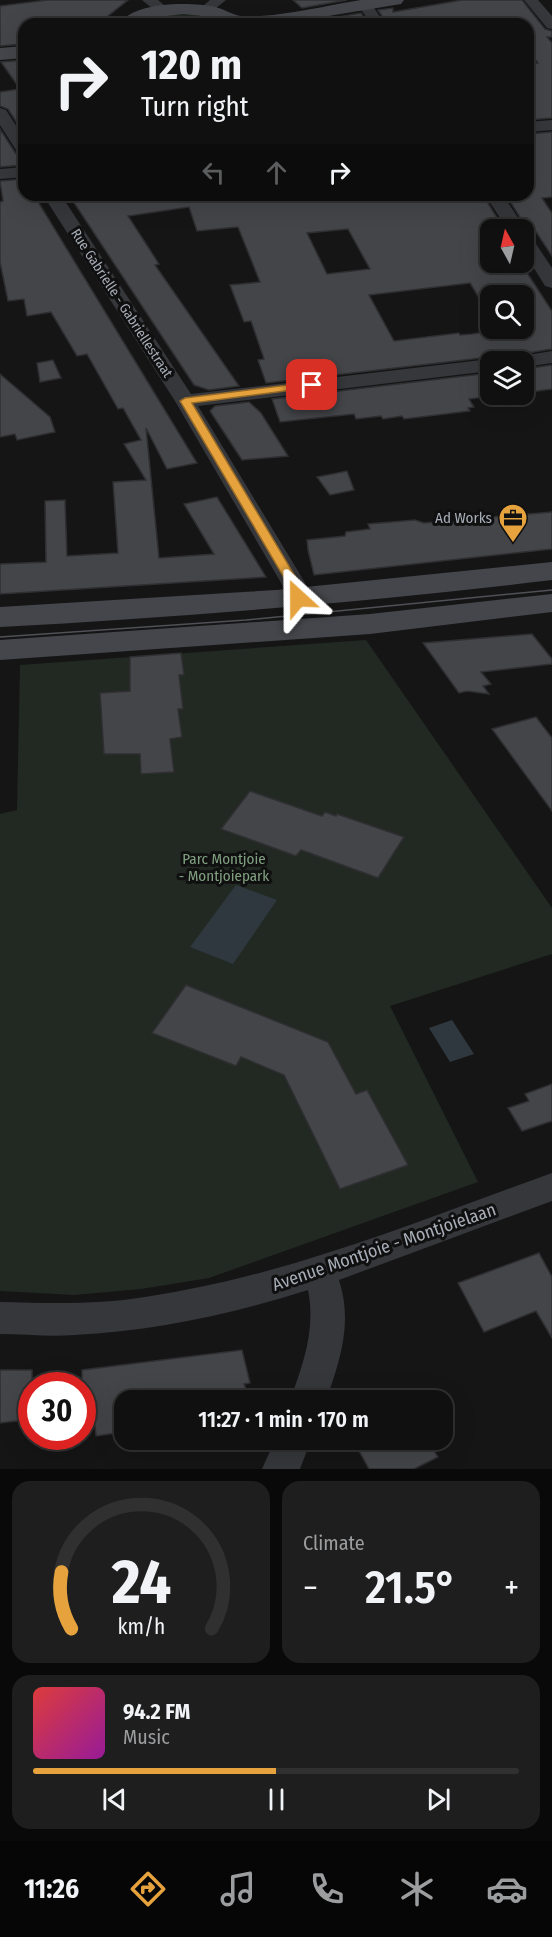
<!DOCTYPE html>
<meta charset="utf-8">
<style>
:root{--surface:#101010;--page:#1e1e1e;--text:#f1f3f6;--muted:#9c9d9f;--line:#303030;--accent:#e6a33d}
body{margin:0;font-family:"Fira Sans Condensed",sans-serif;background:var(--page);color:var(--text);height:100vh;display:flex;flex-direction:column;font-size:22px;white-space:nowrap}
*{box-sizing:border-box;margin:0}
p{font-size:20px;color:var(--muted)}
.icon{flex:none;width:33px;height:33px;fill:none;stroke:currentColor;stroke-width:2;stroke-linecap:round;stroke-linejoin:round}
.map{position:relative;height:1469px;overflow:hidden}
.details{display:flex;flex-direction:column;gap:12px;padding:12px;background:#090909;flex:1}
.details>*{flex:none}
.hud{position:absolute;left:18px;top:18px;width:516px;height:183px;border-radius:18px;box-shadow:0 6px 24px #0002,0 0 0 2px var(--line);background:#101010;color:var(--text);overflow:hidden}
.needle{width:39px;rotate:352deg}
.buttons{position:absolute;left:480px;top:219px;display:grid;gap:12px}
.buttons a{display:grid;place-items:center;width:54px;height:54px;border-radius:12px;background:var(--surface);box-shadow:0 6px 24px #0002,0 0 0 2px var(--line);font-size:30px}
.speed{position:absolute;left:18px;top:1372px;display:flex;gap:12px;font-size:30px;font-weight:700;text-align:center}
.speed>*{display:grid;place-content:center;width:78px;height:78px;border-radius:50%;background:var(--surface);box-shadow:0 6px 24px #0002,0 0 0 2px var(--line);line-height:1}
.speed .limit{border:9px solid #d22;background:#fff;color:#111}
.pin{position:absolute;display:grid;place-items:center;width:51px;height:51px;color:#fff;margin:-26px;border-radius:12px;box-shadow:0 3px 9px #0006}
.me{position:absolute;width:66px;margin:-33px;rotate:336deg;stroke-linejoin:round;filter:drop-shadow(0 0 4px #0008)}
.turn{display:flex;align-items:center;gap:21px;height:126px;padding:0 24px;font-size:27px}
.turn .icon{width:78px;height:78px;stroke-width:2.5}
.turn b{display:block;font-size:42px;line-height:51px}
.lanes{display:flex;align-items:center;height:57px;padding:0 24px;background:#0003;justify-content:center;gap:30px;direction:ltr}
.lanes .off{opacity:.35}
.big{font-size:45px;font-weight:600;line-height:1.1}
.details .tile{flex:1;display:flex;flex-direction:column;justify-content:center;gap:9px;min-width:0;padding:0 21px;border-radius:18px;background:var(--page)}
.details .dial{align-items:center;gap:0}
.dial svg{height:156px;overflow:visible;fill:none;stroke:var(--line);stroke-width:7;stroke-linecap:round;text-anchor:middle}
.dial text{fill:var(--text);stroke:none}
.song{display:flex;align-items:center;gap:18px}
.cover{width:72px;height:72px;border-radius:9px;background:linear-gradient(135deg,hsl(0 70% 55%),hsl(300 70% 35%))}
.played{height:6px;border-radius:3px;background:linear-gradient(90deg,var(--accent) 50%,var(--line) 50%)}
.keys{display:flex;justify-content:space-around;direction:ltr}
.heat{display:flex;justify-content:space-between;align-items:center;font-size:33px;direction:ltr}
.details .tiles{flex:1;display:grid;gap:12px;grid-template-columns:1fr 1fr}
.tile:last-child{grid-column:span 2}
.trip{position:absolute;left:114px;top:1390px;width:339px;height:60px;border-radius:18px;background:var(--surface);box-shadow:0 6px 24px #0002,0 0 0 2px var(--line);font-weight:600;line-height:60px;text-align:center}
.dock{display:flex;height:96px;justify-content:space-around;align-items:center;background:#060606;color:var(--muted)}
.dock .icon{width:42px;height:42px}
.dock .active{color:var(--accent)}
.dock b{font-size:27px;color:var(--text)}
.map>svg:first-child{display:block}
.green{fill:#212922}
.water{fill:#2f383e}
.building{fill:#444549;stroke:#2f2f32;stroke-width:1.5;fill-rule:evenodd}
.lines{fill:none;stroke-linecap:round;stroke-linejoin:round}
.street{fill:#36373b;fill-rule:evenodd}
.secondary{fill:#44464b;fill-rule:evenodd}
.tram{stroke:#4f5156;stroke-width:1.5}
.route{fill:#e6a33d;stroke:#966a28;stroke-width:1.5}
.labels{text-anchor:middle;stroke-width:6;stroke-linejoin:round;paint-order:stroke}
.far-street-label{font-size:14px;fill:#a7adb6;stroke:#101011}
.poi-label{font-size:15px;fill:#a7adb6;stroke:#101011;text-anchor:end}
.park-label{font-size:15px;fill:#80a080;stroke:#101011}
.near-street-label{font-size:18px;fill:#a7adb6;stroke:#101011}
</style>
<div class="map">
<svg width="552" height="1469" viewBox="0 0 552 1469">
<rect width="100%" height="100%" fill="#151516"/>
<g class="green">
<polygon points="188,14 214,18 227,24 140,24 161,16"/>
<polygon points="366,640 552,908 552,954 390,1006 478,1182 209,1278 141,1289 74,1295 0,1291 0,814 17,810 20,665"/>
</g>
<g class="water">
<polygon points="236,885 277,900 233,964 190,947"/>
<polygon points="452,1020 474,1054 450,1062 429,1028"/>
</g>
<g class="building">
<polygon points="48,0 128,0 98,24 24,24 24,44 0,46 0,6"/>
<polygon points="293,0 347,0 302,8"/>
<polygon points="462,0 522,0 545,29 552,31 552,37 547,37 552,43 552,118 528,120 528,64 538,63 528,50 528,24 508,24 505,20 454,24 387,24 378,10 393,8 393,12"/>
<polygon points="361,13 368,24 317,24 314,21"/>
<polygon points="24,60 24,134 8,109 0,106 0,92 20,89 1,62"/>
<polygon points="0,129 16,154 24,157 24,165 0,167"/>
<polygon points="552,132 552,197 542,198 552,213 552,256 527,218 521,219 506,195 528,195 528,134"/>
<polygon points="24,179 24,195 34,195 197,463 167,469 146,428 159,558 214,554 184,504 217,497 266,577 0,594 0,564 46,562 45,501 65,500 67,556 118,553 113,482 146,480 124,444 141,440 123,408 118,409 87,354 77,356 51,312 27,316 24,299 8,301 0,262 0,202 3,201 0,181"/>
<path d="M69,195H375L376,198L483,195L499,221L490,222V262H520L552,311V349L510,356L506,362H499L490,357L266,383L258,360L264,359L251,321L244,322L230,285L260,282L238,227L197,231L189,207L128,216L159,264L155,265L239,386L209,390L194,385ZM348,229L370,269L327,274L307,233ZM470,283L490,316V296H524V328H498L499,330L472,334L460,335L459,333L394,341L369,295Z"/>
<polygon points="53,360 61,378 40,382 37,363"/>
<polygon points="552,365 552,389 524,393 524,369"/>
<polygon points="490,373 490,394 507,394 469,399 474,407 468,408 470,411 404,419 402,416 383,419 381,416 356,419 354,414 280,422 272,399"/>
<polygon points="0,374 50,417 55,432 17,440 15,434 0,437"/>
<polygon points="249,402 261,413 288,456 242,460 210,411 215,406"/>
<polygon points="347,471 354,490 330,495 317,477"/>
<polygon points="552,512 552,549 314,575 308,550 307,540 345,536 346,532 370,529 368,524 415,520 424,523"/>
<polygon points="532,634 552,659 552,664 481,672 491,684 483,686 489,694 467,691 459,693 423,643"/>
<polygon points="181,653 184,675 179,675 183,709 178,709 182,737 170,739 174,772 141,774 140,754 104,754 100,693 130,691 130,657"/>
<polygon points="536,717 552,738 552,811 492,729"/>
<polygon points="250,791 322,816 325,812 336,816 337,814 404,837 378,878 301,850 296,856 221,829"/>
<polygon points="186,985 328,1042 356,1094 367,1090 408,1165 340,1189 284,1075 241,1057 236,1066 152,1033"/>
<polygon points="552,1084 552,1121 522,1131 508,1108 529,1101 525,1094"/>
<polygon points="539,1253 552,1277 552,1338 536,1311 484,1332 458,1283"/>
<polygon points="242,1350 250,1383 244,1384 251,1401 124,1401 124,1432 96,1436 95,1426 85,1427 86,1419 82,1419 82,1370"/>
<polygon points="0,1370 32,1370 32,1419 0,1423"/>
<polygon points="353,1440 427,1440 438,1457 414,1469 369,1469"/>
</g>
<g class="lines">
<g class="street">
<polygon points="142,0 158,0 171,11 169,14 159,14"/>
<polygon points="210,0 226,0 209,14 199,14 197,11"/>
<polygon points="524,0 538,0 552,16 552,29 547,28"/>
<polygon points="365,1 370,2 385,24 371,24 358,5"/>
<polygon points="0,108 6,110 24,138 24,155 18,153 0,125"/>
<polygon points="552,120 552,130 528,132 528,122"/>
<polygon points="24,167 24,177 0,179 0,169"/>
<polygon points="43,195 61,195 191,394 490,359 497,362 490,362 490,371 198,406 304,581 311,598 307,603 299,605 291,603 280,581 175,401"/>
<polygon points="485,195 503,195 526,230 524,233 524,230 508,230"/>
<polygon points="524,234 530,235 552,268 552,288 545,286 524,252"/>
<polygon points="552,351 552,363 524,367 524,362 508,362 510,358"/>
<path d="M552,1173V1201L339,1280C353,1323 340,1360 326,1401H290C303,1364 316,1330 308,1290C232,1314 154,1331 74,1335C49,1337 24,1334 0,1334V1302C48,1303 97,1305 145,1297C287,1276 418,1221 552,1173Z"/>
<polygon points="275,1440 311,1440 300,1469 262,1469"/>
</g>
<g class="secondary">
<path d="M361,0H404L401,4L395,5L280,24H226L210,17L184,14L158,17L142,24H119C135,1 191,2 215,7C224,9 233,15 241,16C272,19 328,5 361,0Z"/>
<polygon points="24,46 24,58 0,60 0,48"/>
<path d="M552,562V580C368,602 185,617 0,627V607L276,590Z"/>
<polygon points="552,594 552,612 370,634 0,660 0,640 370,614"/>
</g>
<polyline class="tram" points="0,637 246,620 552,590"/>
</g>
<polygon class="route" points="312,382 316,383 316,387 192,403 298,581 305,598 298,602 292,598 286,581 180,401 185,398"/>
<defs>
<g id="office-pin" transform="scale(1.5)"><path d="M0 17L-7.5 6A9.5 9.5 0 1 1 7.5 6Z" fill="#e6a33d" stroke="#101011"/><path d="M-6-3h4V-5.5h4V-3h4V5H-6ZM-1-4.5V-3h2v-1.5ZM-6 0V1H6V0Z" fill="#111"/></g>
</defs>
<g fill-rule="evenodd">
<use href="#office-pin" x="513" y="518"/>
</g>
<g class="labels">
<g class="far-street-label">
<text transform="translate(122 303) rotate(57)" y="5">Rue Gabrielle - Gabriellestraat</text>
</g>
<g class="poi-label">
<text x="492" y="523">Ad Works</text>
</g>
<g class="park-label">
<text x="224" y="864">Parc Montjoie<tspan x="224" dy="17">- Montjoiepark</tspan></text>
</g>
<g class="near-street-label">
<text transform="translate(384 1247) rotate(-19)" y="6">Avenue Montjoie - Montjoielaan</text>
</g>
</g>
</svg>
<div class="buttons">
<a><svg class="needle" viewBox="-14 -14 28 28"><path d="M0-13l5 13h-10z" fill="#e53935"/><path d="M0 13l5-13h-10z" fill="#9c9d9f"/></svg></a>
<a><svg class="icon" aria-label="search" viewBox="0 0 24 24"><circle cx="10" cy="10" r="6"/><path d="M15 15l6 6"/></svg></a>
<a><svg class="icon" aria-label="layers" viewBox="0 0 24 24"><path d="M12 4l9 5-9 5-9-5zM3 14l9 5 9-5"/></svg></a>
</div>
<div class="speed"><div class="limit">30</div></div>
<div class="pin" style="left:312px;top:385px;background:#d93025"><svg class="icon" aria-label="arrive" viewBox="0 0 24 24"><path d="M6 21V4h12l-3 4 3 4H6"/></svg></div>
<svg class="me" style="left:298px;top:598px" viewBox="-20 -20 40 40"><path d="M0-17L14 15 0 8-14 15z" fill="#e6a33d" stroke="#fff" stroke-width="4"/></svg>
<div class="trip">11:27 · 1 min · 170 m</div>
<div class="hud">
<div class="turn"><svg class="icon" aria-label="right" viewBox="0 0 24 24"><path d="M7 20v-9h11M14 6l5 5-5 5"/></svg><div><b>120 m</b>Turn right</div></div>
<div class="lanes"><svg class="icon off" aria-label="left" viewBox="0 0 24 24"><path d="M17 20v-9H6M10 6l-5 5 5 5"/></svg><svg class="icon off" aria-label="ahead" viewBox="0 0 24 24"><path d="M12 20V5M6 11l6-6 6 6"/></svg><svg class="icon" aria-label="right" viewBox="0 0 24 24"><path d="M7 20v-9h11M14 6l5 5-5 5"/></svg></div>
</div>
</div>
<section class="details">
<div class="tiles">
<div class="tile dial"><svg viewBox="0 0 100 80">
<path d="M14 69A42 42 0 1 1 86 69"/>
<path d="M14 69A42 42 0 0 1 9 40" stroke="#e6a33d"/>
<text x="50" y="56" font-size="32" font-weight="700">24</text>
<text x="50" y="72" font-size="11">km/h</text>
</svg></div>
<div class="tile"><p>Climate</p>
<div class="heat"><a>−</a><b class="big">21.5°</b><a>+</a></div>
</div>
<div class="tile">
<div class="song"><i class="cover"></i><div><b>94.2 FM</b><p>Music</p></div></div>
<div class="played"></div>
<div class="keys"><svg class="icon" aria-label="previous" viewBox="0 0 24 24"><path d="M18 5L8 12l10 7zM5 5v14"/></svg><svg class="icon" aria-label="pause" viewBox="0 0 24 24"><path d="M8 5v14M16 5v14"/></svg><svg class="icon" aria-label="next" viewBox="0 0 24 24"><path d="M6 5l10 7-10 7zM19 5v14"/></svg></div>
</div>
</div>
</section>
<nav class="dock">
<b>11:26</b>
<svg class="icon active" aria-label="directions" viewBox="0 0 24 24"><path d="M12 3l9 9-9 9-9-9zM9 14v-3h6M13 9l2 2-2 2"/></svg>
<svg class="icon" aria-label="music" viewBox="0 0 24 24"><path d="M9 18V5l10-2v13"/><circle cx="6" cy="18" r="3"/><circle cx="16" cy="16" r="3"/></svg>
<svg class="icon" aria-label="phone" viewBox="0 0 24 24"><path d="M5 4h4l2 5-3 2q2 4 5 5l2-3 5 2v4C11 20 4 13 5 4z"/></svg>
<svg class="icon" aria-label="climate" viewBox="0 0 24 24"><path d="M12 3v18M4 7l16 10M4 17L20 7"/></svg>
<svg class="icon" aria-label="car" viewBox="0 0 24 24"><path d="M5 17H2v-5l4-1 3-4h7l3 4 3 1v5h-3M9 17h6M6 11h13"/><circle cx="7" cy="17" r="2"/><circle cx="17" cy="17" r="2"/></svg>
</nav>
